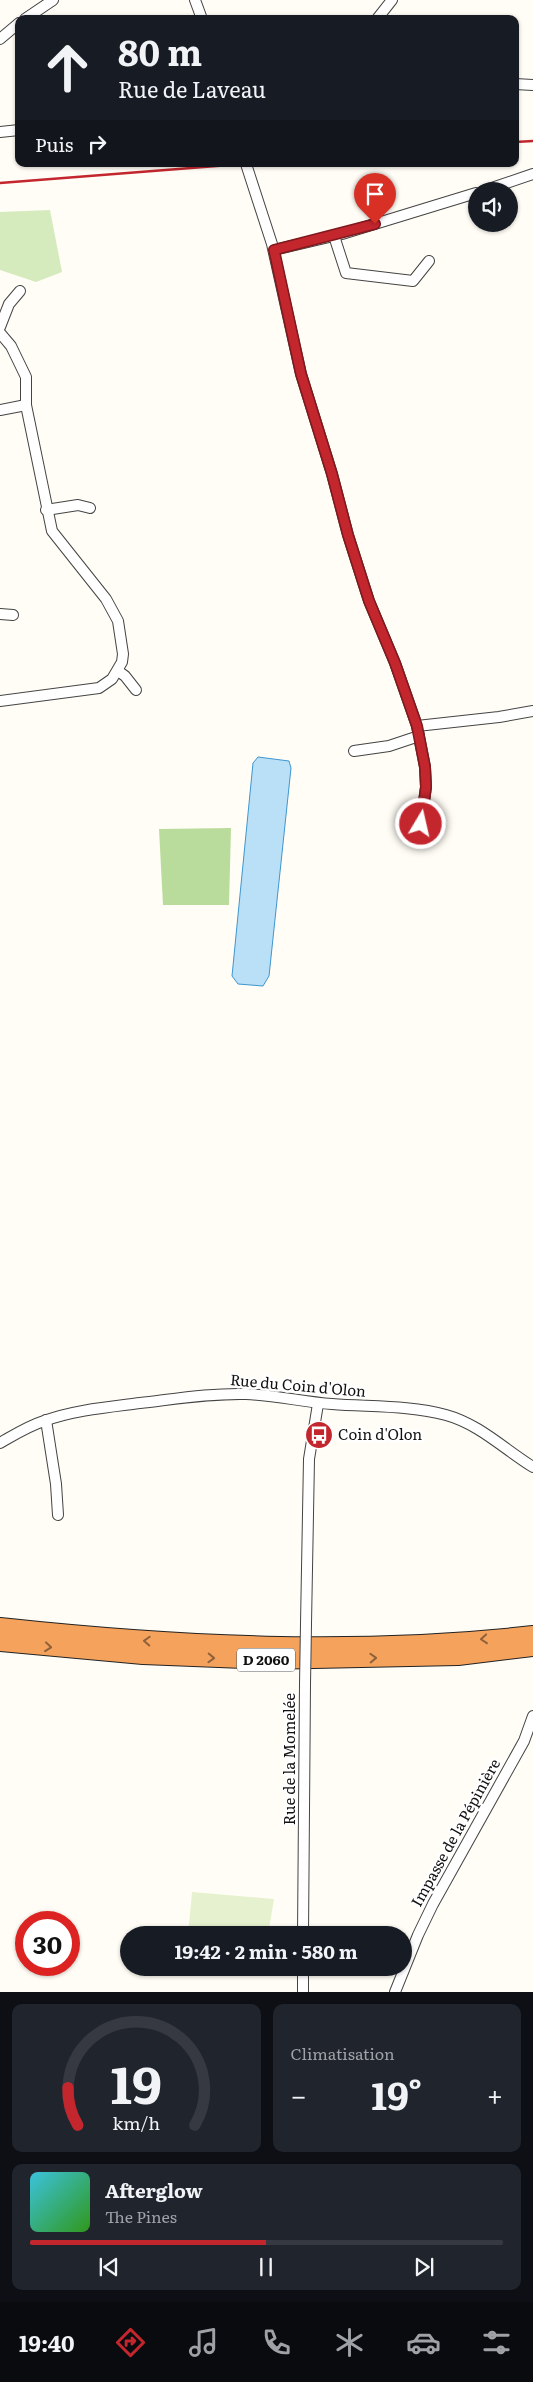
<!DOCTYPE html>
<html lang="fr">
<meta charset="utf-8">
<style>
:root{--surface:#171b24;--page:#20242c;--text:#f1f3f6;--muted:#9ea1a6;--line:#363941;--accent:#c4262e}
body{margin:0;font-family:Literata,serif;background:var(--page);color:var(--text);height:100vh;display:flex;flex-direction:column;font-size:19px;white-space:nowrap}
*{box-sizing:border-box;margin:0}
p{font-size:16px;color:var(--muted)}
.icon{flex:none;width:28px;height:28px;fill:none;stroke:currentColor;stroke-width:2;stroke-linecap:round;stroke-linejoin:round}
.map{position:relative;height:1992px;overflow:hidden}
.drawer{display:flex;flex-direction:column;gap:12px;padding:12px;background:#0d0f14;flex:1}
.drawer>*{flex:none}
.top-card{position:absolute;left:15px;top:15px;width:504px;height:152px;border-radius:10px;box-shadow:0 1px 4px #0004;background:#171b24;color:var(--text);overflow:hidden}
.fabs{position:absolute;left:468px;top:182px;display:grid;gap:10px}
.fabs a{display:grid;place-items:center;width:50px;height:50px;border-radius:50%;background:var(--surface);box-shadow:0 1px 4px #0004;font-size:25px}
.speed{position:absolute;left:15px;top:1911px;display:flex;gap:10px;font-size:25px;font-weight:700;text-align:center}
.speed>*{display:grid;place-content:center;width:65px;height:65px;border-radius:50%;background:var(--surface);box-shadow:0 1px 4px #0004;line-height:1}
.speed .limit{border:8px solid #d22;background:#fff;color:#111}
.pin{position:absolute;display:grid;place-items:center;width:42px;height:42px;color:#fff;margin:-51px -21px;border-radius:50% 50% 50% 0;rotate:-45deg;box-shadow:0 0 5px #0007}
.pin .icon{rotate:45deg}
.me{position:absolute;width:55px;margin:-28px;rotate:9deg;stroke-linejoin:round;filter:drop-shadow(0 0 4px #0008)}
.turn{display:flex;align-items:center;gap:18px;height:105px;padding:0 20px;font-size:22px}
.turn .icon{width:65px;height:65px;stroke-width:2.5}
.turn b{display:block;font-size:35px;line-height:42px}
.then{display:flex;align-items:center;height:48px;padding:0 20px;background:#0003;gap:10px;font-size:19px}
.big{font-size:38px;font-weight:700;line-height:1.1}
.drawer .widget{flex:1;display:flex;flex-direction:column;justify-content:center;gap:8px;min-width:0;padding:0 18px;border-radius:10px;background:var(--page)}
.drawer .dial{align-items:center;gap:0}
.dial svg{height:130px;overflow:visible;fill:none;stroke:var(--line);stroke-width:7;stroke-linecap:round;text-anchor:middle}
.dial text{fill:var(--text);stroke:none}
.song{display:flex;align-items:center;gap:15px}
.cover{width:60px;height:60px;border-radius:8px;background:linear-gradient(135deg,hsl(190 70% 55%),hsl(110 70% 35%))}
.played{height:5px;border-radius:2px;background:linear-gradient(90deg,var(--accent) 50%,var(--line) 50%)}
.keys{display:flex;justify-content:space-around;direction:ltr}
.heat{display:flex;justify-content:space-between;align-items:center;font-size:28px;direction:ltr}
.drawer .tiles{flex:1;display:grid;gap:12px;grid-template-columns:1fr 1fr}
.widget:last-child{grid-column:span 2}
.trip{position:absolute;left:120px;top:1926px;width:292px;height:50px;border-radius:25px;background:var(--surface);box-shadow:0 1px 4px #0004;font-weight:700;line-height:50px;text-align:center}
.tabs{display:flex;height:80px;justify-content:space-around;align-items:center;background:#090b0e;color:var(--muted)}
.tabs .icon{width:35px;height:35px}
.tabs .on{color:var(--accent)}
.tabs b{font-size:22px;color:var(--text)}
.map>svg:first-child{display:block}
.green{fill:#d5ebbd}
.forest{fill:#b9dc9c}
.pitch{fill:#e6f2cf}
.water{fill:#b9e0f7;stroke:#3f96cf}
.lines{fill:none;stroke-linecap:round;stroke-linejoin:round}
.street-casing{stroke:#444;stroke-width:12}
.highway-casing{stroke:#222;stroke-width:20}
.street{stroke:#fff;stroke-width:10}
.highway{stroke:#f5a25d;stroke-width:18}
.rail{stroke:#c4262e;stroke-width:2.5}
.street-bridge-casing{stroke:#444;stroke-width:12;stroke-linecap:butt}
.street-bridge{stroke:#fff;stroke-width:10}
.oneway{stroke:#8e613b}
.route-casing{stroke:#7f191e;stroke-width:12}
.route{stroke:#c4262e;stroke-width:9}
.labels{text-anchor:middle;stroke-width:5;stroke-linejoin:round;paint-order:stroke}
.shield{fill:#fff;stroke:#585858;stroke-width:1}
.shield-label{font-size:14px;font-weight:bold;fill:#111}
.street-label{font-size:15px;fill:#111;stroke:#fff}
.poi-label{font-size:15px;fill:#111;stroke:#fff;text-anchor:start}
</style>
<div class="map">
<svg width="533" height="1992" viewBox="0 0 533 1992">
<rect width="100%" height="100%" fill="#fffdf5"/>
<polygon class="green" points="50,210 62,272 36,282 0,270 0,212"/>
<polygon class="forest" points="231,828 229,905 163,905 159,829"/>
<polygon class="pitch" points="192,1892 274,1899 268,1935 188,1935"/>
<polygon class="water" points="258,757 289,761 291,768 269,976 263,986 238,984 232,976 253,763"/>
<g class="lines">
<g class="street-casing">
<g id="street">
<polyline points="195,0 202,19"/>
<polyline points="25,19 53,0"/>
<polyline points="377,19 392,0"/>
<polyline points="0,39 19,23"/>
<polyline points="515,84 533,85"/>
<polyline points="0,132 19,130"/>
<polyline points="246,164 272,244 301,374 332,474 348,535 369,601 395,663 417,726 425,767 426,787 421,823"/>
<polyline points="483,191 533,174"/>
<polyline points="334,236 346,273 413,281 429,261"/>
<polyline points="274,250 342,234 476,193"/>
<polyline points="0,327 9,304 20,291"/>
<polyline points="0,333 11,346 26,377 26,405 52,531 106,599 118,621 123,654 122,662 112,679 99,688 0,701"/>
<polyline points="0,410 26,405"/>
<polyline points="46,510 78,505 90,508"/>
<polyline points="0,614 13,615"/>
<polyline points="118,671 125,676 136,690"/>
<polyline points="417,726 499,717 533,711"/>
<polyline points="354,751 389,746 419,736"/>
<polyline points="46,1420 56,1484 58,1515"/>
<path d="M0,1443C14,1435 28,1426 44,1421C74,1410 109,1407 140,1403C175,1399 211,1393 246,1394C275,1395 303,1402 332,1404C369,1407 410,1405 446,1415C479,1424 504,1449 533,1467"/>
<polyline points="306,1624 309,1459 318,1404"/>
<polyline points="303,1935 305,1684"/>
<polyline points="303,1992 303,1968"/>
<polyline points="395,1992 418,1935 433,1904 524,1741 533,1716"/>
</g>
</g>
<g class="highway-casing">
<g id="highway">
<path d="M0,1627C177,1646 356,1655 533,1635"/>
<polyline points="0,1642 143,1655 266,1660 458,1656 533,1647"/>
</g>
</g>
<use href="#street" class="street"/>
<use href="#highway" class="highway"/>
<g class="rail">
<polyline points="515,142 533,141"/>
<polyline points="0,183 242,164"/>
</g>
<g class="street-bridge-casing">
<polyline id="street-bridge" points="305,1684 306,1624"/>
</g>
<use href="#street-bridge" class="street-bridge"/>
</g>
<defs><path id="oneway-chevron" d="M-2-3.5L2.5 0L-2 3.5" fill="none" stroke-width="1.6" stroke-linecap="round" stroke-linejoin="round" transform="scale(1.25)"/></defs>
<g class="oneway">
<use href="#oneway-chevron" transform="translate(484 1639) rotate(175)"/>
<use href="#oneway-chevron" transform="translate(147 1641) rotate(-177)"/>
<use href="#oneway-chevron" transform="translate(48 1647) rotate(6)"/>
<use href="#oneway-chevron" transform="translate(211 1658) rotate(2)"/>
<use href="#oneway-chevron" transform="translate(373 1658) rotate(-2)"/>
</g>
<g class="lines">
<g class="route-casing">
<polyline id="route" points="375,224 274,250 301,374 332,474 348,535 369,601 395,663 417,726 425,767 426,787 421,824"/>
</g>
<use href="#route" class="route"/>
</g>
<defs>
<g id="bus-disc" transform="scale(1.4375)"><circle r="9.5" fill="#c4262e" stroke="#fff"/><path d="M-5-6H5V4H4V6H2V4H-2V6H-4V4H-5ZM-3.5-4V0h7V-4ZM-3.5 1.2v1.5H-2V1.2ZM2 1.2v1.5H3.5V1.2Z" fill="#fff"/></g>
</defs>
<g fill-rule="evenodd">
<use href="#bus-disc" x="319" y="1435"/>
</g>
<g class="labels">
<rect class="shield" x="237" y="1648.5" width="58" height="23" rx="4"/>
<g class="shield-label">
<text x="266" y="1665">D 2060</text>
</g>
<g class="street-label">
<text transform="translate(298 1386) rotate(5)" y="5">Rue du Coin d'Olon</text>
<text transform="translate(290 1759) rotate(-90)" y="5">Rue de la Momelée</text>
<text transform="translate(456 1833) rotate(-61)" y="5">Impasse de la Pépinière</text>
</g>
<g class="poi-label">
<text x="338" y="1440">Coin d'Olon</text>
</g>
</g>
</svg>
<div class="fabs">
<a><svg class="icon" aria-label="sound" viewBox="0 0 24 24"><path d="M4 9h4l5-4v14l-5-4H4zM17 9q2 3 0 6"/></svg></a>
</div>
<div class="speed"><div class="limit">30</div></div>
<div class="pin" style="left:375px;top:224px;background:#d93025"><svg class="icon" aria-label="arrive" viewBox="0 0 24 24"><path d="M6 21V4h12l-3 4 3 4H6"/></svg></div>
<svg class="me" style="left:421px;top:824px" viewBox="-20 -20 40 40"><circle r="17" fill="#c4262e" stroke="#fff" stroke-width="3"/><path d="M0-11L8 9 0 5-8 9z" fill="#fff"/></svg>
<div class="trip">19:42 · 2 min · 580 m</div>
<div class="top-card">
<div class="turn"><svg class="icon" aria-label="ahead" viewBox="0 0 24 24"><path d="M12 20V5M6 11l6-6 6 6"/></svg><div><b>80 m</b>Rue de Laveau</div></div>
<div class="then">Puis<svg class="icon" aria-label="right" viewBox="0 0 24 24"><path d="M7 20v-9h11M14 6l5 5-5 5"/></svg></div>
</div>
</div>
<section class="drawer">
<div class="tiles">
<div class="widget dial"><svg viewBox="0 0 100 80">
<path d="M14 69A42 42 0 1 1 86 69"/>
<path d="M14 69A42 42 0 0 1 8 46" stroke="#c4262e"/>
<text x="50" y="56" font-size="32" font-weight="700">19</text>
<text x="50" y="72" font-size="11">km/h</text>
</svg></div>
<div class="widget"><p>Climatisation</p>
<div class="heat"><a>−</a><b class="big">19°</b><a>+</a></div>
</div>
<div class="widget">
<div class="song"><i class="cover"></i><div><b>Afterglow</b><p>The Pines</p></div></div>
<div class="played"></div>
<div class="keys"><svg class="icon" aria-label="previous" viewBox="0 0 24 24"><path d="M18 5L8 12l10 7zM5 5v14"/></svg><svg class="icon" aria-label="pause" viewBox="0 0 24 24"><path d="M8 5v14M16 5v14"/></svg><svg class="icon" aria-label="next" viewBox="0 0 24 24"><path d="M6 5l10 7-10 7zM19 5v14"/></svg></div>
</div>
</div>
</section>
<nav class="tabs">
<b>19:40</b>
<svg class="icon on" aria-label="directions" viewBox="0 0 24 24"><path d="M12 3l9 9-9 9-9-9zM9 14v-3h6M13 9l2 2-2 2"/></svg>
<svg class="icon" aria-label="music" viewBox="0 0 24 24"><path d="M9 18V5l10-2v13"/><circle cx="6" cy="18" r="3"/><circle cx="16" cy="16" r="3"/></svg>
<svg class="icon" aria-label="phone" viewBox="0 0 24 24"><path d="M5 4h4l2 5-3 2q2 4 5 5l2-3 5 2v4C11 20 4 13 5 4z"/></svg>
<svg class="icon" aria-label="climate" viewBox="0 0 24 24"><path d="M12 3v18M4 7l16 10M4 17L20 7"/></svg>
<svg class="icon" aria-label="car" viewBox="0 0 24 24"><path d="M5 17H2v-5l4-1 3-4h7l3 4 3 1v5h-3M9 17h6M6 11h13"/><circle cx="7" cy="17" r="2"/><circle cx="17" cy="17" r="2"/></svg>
<svg class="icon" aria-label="filters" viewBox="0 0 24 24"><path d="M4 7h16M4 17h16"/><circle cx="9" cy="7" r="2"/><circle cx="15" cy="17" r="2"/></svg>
</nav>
